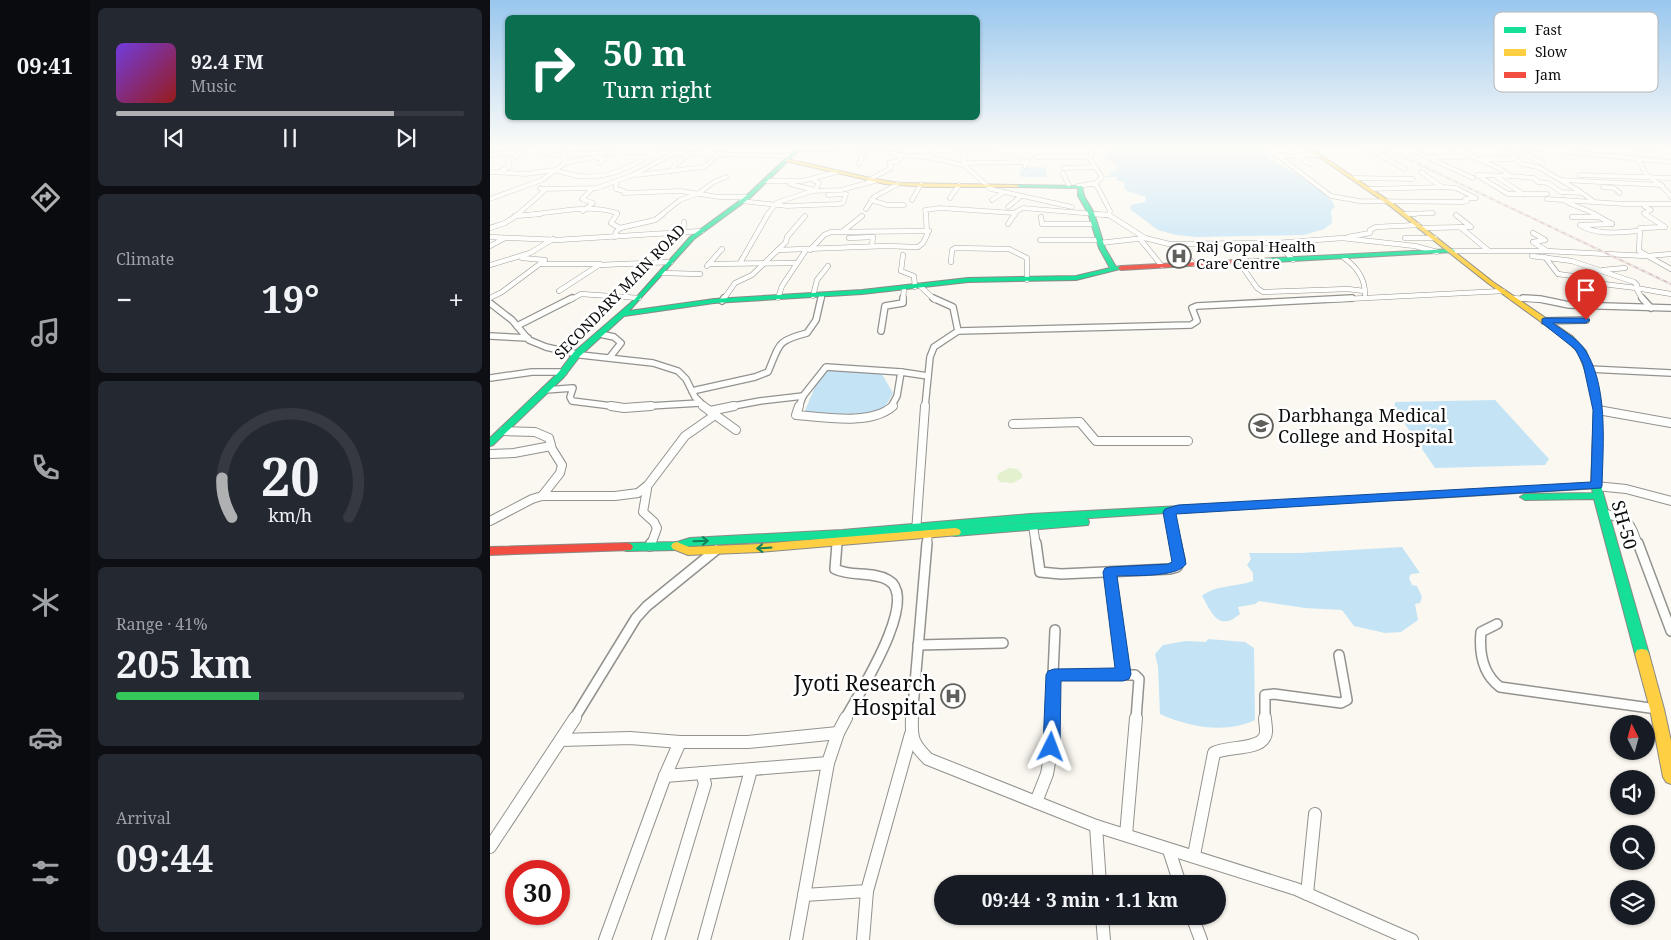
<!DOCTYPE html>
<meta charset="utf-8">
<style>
:root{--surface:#171b24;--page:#242831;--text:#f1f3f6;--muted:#9ea1a6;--line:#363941;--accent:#afb0b1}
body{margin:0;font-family:"Noto Serif",serif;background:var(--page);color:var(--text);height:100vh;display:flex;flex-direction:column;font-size:19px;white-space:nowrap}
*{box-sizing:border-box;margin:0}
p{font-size:16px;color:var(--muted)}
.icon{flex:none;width:28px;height:28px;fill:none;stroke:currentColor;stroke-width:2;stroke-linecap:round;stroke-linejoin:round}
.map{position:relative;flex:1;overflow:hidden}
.drawer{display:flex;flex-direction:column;gap:8px;padding:8px;background:#0d0f14;width:400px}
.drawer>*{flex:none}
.top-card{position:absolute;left:15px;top:15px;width:475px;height:105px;border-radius:8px;box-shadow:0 1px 4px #0004;background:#0b6e4f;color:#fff;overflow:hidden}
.needle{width:32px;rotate:354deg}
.fabs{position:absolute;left:1120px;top:715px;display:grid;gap:10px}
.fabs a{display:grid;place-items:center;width:45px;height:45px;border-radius:50%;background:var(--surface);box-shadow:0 1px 4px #0004;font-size:25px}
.speed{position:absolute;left:15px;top:860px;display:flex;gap:10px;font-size:25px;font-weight:700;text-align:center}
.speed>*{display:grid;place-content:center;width:65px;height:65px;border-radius:50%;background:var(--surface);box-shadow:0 1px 4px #0004;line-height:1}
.speed .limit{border:8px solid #d22;background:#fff;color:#111}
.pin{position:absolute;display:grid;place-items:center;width:42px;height:42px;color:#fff;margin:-51px -21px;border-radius:50% 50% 50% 0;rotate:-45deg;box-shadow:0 0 5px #0007}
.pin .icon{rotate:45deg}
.me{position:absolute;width:55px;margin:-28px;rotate:3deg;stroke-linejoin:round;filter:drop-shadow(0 0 4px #0008)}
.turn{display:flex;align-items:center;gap:18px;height:105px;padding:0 15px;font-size:22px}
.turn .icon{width:65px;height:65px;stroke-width:2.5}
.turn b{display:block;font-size:35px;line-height:42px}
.big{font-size:38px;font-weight:700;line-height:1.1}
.drawer .tile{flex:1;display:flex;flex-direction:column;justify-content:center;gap:8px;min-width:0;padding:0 18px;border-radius:8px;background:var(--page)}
.drawer .dial{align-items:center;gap:0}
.dial svg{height:130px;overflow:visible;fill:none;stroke:var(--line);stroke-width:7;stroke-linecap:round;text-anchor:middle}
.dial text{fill:var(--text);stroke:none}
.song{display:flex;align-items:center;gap:15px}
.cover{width:60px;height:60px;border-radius:8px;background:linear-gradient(135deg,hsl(260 70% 55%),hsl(0 70% 35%))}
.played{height:5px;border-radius:2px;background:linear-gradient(90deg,var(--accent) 80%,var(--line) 80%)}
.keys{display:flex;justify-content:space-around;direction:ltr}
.heat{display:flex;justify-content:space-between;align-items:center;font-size:28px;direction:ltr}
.charge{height:8px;border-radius:4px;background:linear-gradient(90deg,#34c759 41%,var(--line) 0)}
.trip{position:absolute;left:444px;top:875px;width:292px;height:50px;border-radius:25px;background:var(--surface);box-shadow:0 1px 4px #0004;font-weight:700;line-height:50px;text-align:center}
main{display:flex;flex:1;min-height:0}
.dock{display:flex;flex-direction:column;width:90px;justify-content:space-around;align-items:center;background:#090b0e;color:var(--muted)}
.dock .icon{width:35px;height:35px}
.dock .active{color:var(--accent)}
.dock b{font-size:22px;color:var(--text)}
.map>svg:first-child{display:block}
.green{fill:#e3f1ce}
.water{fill:#c4e4f6}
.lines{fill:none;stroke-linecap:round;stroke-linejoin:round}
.street-far5-casing{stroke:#93928f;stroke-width:5}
.street-far4-casing{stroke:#93928f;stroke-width:5.5}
.street-far3-casing{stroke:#93928f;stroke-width:8}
.street-far2-casing{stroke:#93928f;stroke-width:10}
.street-far1-casing{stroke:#93928f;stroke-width:12}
.street-casing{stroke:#93928f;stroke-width:14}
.fast-casing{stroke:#8a8985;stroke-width:2}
.slow-casing{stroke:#8a8985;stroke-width:2}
.jam-casing{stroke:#8a8985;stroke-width:2}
.street-far5{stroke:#fefefd;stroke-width:4}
.street-far4{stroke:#fefefd;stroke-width:4.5}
.street-far3{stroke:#fefefd;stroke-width:5.5}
.street-far2{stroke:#fefefd;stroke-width:8}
.street-far1{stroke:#fefefd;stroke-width:9}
.street{stroke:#fefefd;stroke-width:12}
.fast{fill:#16e098;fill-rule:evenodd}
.slow{fill:#ffcf43;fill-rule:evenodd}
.jam{fill:#f24e42;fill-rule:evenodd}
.rail-casing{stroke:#d8c3c3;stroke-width:2}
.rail{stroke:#fff;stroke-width:1;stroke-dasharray:4;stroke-linecap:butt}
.oneway{stroke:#128159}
.route{fill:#1a73e8;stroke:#114b97}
.labels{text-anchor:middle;stroke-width:5;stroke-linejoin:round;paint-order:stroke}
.far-poi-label{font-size:15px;fill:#0c0c0c;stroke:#fff;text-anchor:start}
.far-street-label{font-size:15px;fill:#0c0c0c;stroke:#fff}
.poi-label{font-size:18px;fill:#0c0c0c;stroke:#fff;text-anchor:start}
.street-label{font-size:18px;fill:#0c0c0c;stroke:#fff}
.near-poi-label{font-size:21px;fill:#0c0c0c;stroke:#fff;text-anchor:end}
.key{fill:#fff;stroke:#b6b6b6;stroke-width:1}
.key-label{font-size:14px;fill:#0c0c0c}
</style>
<main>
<nav class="dock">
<b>09:41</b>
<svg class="icon active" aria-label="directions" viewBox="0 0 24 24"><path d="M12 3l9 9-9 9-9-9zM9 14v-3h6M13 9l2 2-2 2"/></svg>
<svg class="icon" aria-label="music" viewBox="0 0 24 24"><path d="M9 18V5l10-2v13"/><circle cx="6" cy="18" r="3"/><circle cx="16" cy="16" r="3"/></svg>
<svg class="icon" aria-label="phone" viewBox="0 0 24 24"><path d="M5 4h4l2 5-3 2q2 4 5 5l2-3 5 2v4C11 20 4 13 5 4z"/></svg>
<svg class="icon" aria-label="climate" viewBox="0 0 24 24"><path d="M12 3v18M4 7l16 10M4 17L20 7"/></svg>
<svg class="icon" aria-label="car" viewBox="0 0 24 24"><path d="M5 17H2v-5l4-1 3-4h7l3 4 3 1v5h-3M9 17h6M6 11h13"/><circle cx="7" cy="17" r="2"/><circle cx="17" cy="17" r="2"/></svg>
<svg class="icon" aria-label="filters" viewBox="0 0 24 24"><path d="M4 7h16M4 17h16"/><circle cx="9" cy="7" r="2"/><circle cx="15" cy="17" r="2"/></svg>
</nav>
<section class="drawer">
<div class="tile">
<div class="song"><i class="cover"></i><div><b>92.4 FM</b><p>Music</p></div></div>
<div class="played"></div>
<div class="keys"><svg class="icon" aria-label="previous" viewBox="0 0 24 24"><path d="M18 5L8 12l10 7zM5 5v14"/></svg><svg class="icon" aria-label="pause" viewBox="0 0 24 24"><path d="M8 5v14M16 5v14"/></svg><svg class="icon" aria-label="next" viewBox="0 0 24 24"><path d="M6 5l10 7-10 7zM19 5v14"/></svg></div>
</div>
<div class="tile"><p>Climate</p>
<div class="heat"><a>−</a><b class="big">19°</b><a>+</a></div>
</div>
<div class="tile dial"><svg viewBox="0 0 100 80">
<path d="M14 69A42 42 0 1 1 86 69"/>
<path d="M14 69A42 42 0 0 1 8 45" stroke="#afb0b1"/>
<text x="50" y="56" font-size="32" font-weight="700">20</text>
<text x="50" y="72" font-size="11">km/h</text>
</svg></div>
<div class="tile"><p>Range · 41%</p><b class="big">205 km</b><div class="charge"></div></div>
<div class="tile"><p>Arrival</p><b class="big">09:44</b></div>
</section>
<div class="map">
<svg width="1181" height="940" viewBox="0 0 1181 940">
<rect width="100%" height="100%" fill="#faf8f0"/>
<polygon class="green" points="519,468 527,469 532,474 532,478 523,483 510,482 507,478 508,474"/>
<g class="water">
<polygon points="618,148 773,148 775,154 780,155 778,158 814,178 815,181 819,181 841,200 845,206 841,211 842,223 834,229 814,235 706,237 686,235 668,230 641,210 640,205 655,202 656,197 637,191 634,187 635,183 627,180 627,177 613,177 620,175 621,171 627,169 625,163 616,160 615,156 623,153 618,151 620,149"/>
<polygon points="537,167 555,167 557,177 531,177 529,170"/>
<path d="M339,369L392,374L403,393C400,398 397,405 392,409C377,420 333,414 314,413L327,382Z"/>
<polygon points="1005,400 1059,459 1055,465 945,468 904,408 905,402"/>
<path d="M912,547L930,573L921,574L919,578L922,585L927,586L932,597L930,603L925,604L928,620L911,632L895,633L864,626L852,610L815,608L769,601L765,604L748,607L750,614C728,633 721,611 712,596C725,585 746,587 763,581V573L757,565L761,559L759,553H810Z"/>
<path d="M718,639L755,642L764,648L765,720C736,734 698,727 670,714L668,667L665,654L673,645L696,641L716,642Z"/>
</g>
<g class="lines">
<g class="street-far5-casing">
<g id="street-far5">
<polyline points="400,148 401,152 407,155 437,157 474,165"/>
<polyline points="463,148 474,148"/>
<polyline points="502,148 474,148 474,165 501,189 582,207"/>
<polyline points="510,148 515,154 526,158 526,162"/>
<polyline points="778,148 841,196 869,201 974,202 977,201 975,199 986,198 966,188 952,187 931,172"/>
<polyline points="795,148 820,164"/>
<polyline points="877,148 915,169"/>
<polyline points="924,148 924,151 983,178"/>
<polyline points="961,148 1009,168 1020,176 1044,178 1048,182 1058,183 1071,192 1092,193 1103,201"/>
<polyline points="980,148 984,151"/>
<polyline points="1007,148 1021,154 1031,164 1048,167 1091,192"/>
<polyline points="1023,148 1052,163"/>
<polyline points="1038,148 1181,162"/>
<polyline points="1144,148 1171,148"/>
<polyline points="308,149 414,148"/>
<polyline points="0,151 7,148"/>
<polyline points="212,151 232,148"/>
<polyline points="59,152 73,148"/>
<polyline points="82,154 146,152 302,156"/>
<polyline points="0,155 30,152"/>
<polyline points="790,156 828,155"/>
<polyline points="437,157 446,148"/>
<polyline points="546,157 600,157"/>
<polyline points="940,157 974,157"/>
<polyline points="107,158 115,158 110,163"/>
<path d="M1146,158C1153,164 1152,170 1157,175C1166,183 1175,186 1181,197"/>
<polyline points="990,159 1027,159"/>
<polyline points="75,163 110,156"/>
<polyline points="474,163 538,162 535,166"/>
<polyline points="369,164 375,149"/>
<polyline points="574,168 606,167"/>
<path d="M66,171C74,172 81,175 89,176C118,179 142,167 166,152"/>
<polyline points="181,171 185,165 201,153"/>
<polyline points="0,172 36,174 65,170"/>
<polyline points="9,172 19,167 18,161 35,151"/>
<polyline points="573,173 579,186"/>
<polyline points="147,175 214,167 228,155"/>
<polyline points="1090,175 1181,178"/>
<polyline points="1021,176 987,175 1018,194 1057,194"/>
<polyline points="1007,177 1033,194"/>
<polyline points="865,178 923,179"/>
<polyline points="379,180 401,168 399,163 408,161 412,155"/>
<polyline points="1071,180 1172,185"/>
<polyline points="276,181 312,181 347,172"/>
<polyline points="123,182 126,183 126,189 134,191 134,193 191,191 229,197 258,197"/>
<polyline points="300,184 325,190"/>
<polyline points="602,184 607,186 620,211 619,215"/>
<polyline points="588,186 606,183 612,177 600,159 604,148"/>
<polyline points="1113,187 1124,188 1130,193"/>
<polyline points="53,189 107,188 143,175 184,153"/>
<polyline points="879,189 952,187"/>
<polyline points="322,191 351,190 385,181"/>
<polyline points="460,198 469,185"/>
<polyline points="0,199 52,180 75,163 75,157 49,152 46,150 48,148"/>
<polyline points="1057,199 1134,204 1181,204"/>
<polyline points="381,200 397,205 414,205"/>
<polyline points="422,200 431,184"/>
<polyline points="502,200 514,192"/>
<path d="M1074,200C1084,207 1095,208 1106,215"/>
<polyline points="251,201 297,206 348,204 353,203 356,194 338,195"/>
<polyline points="286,203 325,190 329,183 323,180"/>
<polyline points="1154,206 1161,210 1154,213 1157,215"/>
<polyline points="518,207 531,196"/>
<polyline points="376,209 384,197 408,184"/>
<polyline points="93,211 103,203 92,199 101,190"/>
<polyline points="914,214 943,213"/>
<polyline points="27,215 54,191 50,188"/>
<path d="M38,215C67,212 99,204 127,213L126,215"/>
<polyline points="171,215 190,200 209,193 224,182 236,177"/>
<polyline points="277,215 285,205"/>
<polyline points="436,215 435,210 450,208 524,213 533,208 617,215"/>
<polyline points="524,215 526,212"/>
</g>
</g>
<g class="street-far4-casing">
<g id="street-far4">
<polyline points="602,214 619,215 655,238 679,244 787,243 852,238 925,246 947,252"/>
<polyline points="914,214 925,214"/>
<polyline points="1104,214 1122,224"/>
<polyline points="1155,214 1175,227 1150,228 1149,251 1181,269"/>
<polyline points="25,216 50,214"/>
<polyline points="551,217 552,224 604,224"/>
<polyline points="1082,217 1109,217"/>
<polyline points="518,224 525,214"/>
<path d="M1122,224L1090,225C1107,236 1130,232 1149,231"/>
<polyline points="970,227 999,251"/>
<polyline points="0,228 15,223 29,214"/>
<polyline points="130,228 165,220 173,214"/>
<polyline points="932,228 981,227 966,215"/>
<polyline points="193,232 194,222"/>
<polyline points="352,232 372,216"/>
<polyline points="1043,233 1055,240 1043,242 1057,251"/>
<polyline points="0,237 67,240 212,231"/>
<polyline points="125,237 126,232 130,228 121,223 127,214"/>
<polyline points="858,237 880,233 880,230 886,227 928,225"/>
<polyline points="359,238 383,237 382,246"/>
<polyline points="915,238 945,238"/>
<polyline points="650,239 672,266"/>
<polyline points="550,240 609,240"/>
<polyline points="610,243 655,238"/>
<polyline points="787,243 803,260"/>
<polyline points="690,245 703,264"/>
<polyline points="0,246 15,238"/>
<polyline points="288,250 395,246 428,247 433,243 437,235 436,214"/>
<polyline points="320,250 334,235 341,232 439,231"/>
<polyline points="962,251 1057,251 1157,256 1181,254"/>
<polyline points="413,255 411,271 424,276 425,287"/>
<polyline points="1042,256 1082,261 1144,282 1147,285 1146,288 1181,294"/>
<polyline points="1055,257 1068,274 1090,277 1097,282 1146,288 1153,300"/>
<path d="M854,258C867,267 875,279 875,294"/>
<polyline points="461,262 462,250 465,248 519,249 537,258 537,280"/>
<polyline points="749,262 767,288 773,292 858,289 874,291"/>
<polyline points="250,263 278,214"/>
<polyline points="50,264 110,264"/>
<polyline points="219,264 306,263"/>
<polyline points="0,265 40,253 63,239"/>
<polyline points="217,266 232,249"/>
<polyline points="1113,270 1135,268"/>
<polyline points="171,273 210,274"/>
<polyline points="430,286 445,300"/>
<polyline points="69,291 109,265 181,262"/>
<polyline points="323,296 327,280 338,266"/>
<polyline points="0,298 12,292 55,260 32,258"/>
<polyline points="288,298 292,286 316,250"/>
<polyline points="1022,298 1053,300"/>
<polyline points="80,300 91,294 149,298"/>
<polyline points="233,300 245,283 262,275 296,242 297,237 315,216"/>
<polyline points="331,300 332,295"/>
<polyline points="413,300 414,288"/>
<polyline points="837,300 1013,291"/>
</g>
</g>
<g class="street-far3-casing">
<g id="street-far3">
<polyline points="443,298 463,307 468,331"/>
<polyline points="1033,298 1050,299 1079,305 1181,308"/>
<polyline points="1152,298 1161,308"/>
<polyline points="232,301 234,298"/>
<polyline points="0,303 22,320 39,340 56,347 91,355 163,363 188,371 196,379 205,397 215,407"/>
<polyline points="1054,321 1096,320"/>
<polyline points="27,326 82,298"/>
<polyline points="391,331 395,306 413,303 413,298"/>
<polyline points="110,334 124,337 131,343 120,357"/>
<polyline points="0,336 38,338"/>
<polyline points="1099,369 1181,373"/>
<polyline points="411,372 438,376"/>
<polyline points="0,378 42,372 74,372"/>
<polyline points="55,390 83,388 80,397 82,401 130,407"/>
<path d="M202,391L265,377L278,372C290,344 286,341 317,333L326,320L331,298"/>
<polyline points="313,396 336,367 411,372 407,396 401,407"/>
<polyline points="142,407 210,403"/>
<polyline points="238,407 270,401 313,396"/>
<polyline points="309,407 313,396"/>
<polyline points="435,407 440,357 444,347 468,331 701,325 707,321 702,308 707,306 862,298"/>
</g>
</g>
<g class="street-far2-casing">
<g id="street-far2">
<polyline points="121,406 134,408 161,406"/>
<polyline points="213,406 246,430"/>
<path d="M309,406L306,415C333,417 381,426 403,406"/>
<polyline points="1108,410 1181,423"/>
<polyline points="220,411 244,406"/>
<polyline points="523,424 590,422 606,441 698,441"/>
<polyline points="13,431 45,432 59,438 62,449 72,465 70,473 52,496"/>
<polyline points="0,454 24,453 61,446"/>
<polyline points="1106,486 1136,489 1181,501"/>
<polyline points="157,489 153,512 164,522 167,528 161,545"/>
<polyline points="679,512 686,545"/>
<path d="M1113,513C1139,520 1139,519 1148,545"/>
<polyline points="0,521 42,499 52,496 125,496 148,493 158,485 195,436 225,415"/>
<polyline points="543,526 546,545"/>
<polyline points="426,532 435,406"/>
<polyline points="347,545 347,542"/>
<polyline points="437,545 438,529"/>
</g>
</g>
<g class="street-far1-casing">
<g id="street-far1">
<path d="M347,543L345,569C361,577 382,571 398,580C431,598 368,695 355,719"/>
<polyline points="546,543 550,572 571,574 680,569 687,567 690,560 686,543"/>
<polyline points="1148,543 1181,631"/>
<polyline points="160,546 161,543"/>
<polyline points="620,572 633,675"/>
<path d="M1007,624L991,632C989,653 993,674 1010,687L1167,709"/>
<polyline points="428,645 513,643"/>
<polyline points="564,675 645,675 649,679 646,719"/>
<polyline points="84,719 146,618 157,606 226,550"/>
<polyline points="422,719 437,543"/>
<polyline points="561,719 565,630"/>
<polyline points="775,719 775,695 784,694 851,703 857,700 849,655"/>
</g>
</g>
<g class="street-casing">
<g id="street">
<path d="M422,718C421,739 423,744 438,759L606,826L806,889L922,940"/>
<polyline points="71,740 140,738 190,742 258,742 348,733"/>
<polyline points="175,776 338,763"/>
<polyline points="546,802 557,774 560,757 562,718"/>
<polyline points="606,826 610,884"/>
<polyline points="636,835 646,718"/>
<polyline points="0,847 85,718"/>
<polyline points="679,850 690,884"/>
<path d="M704,855L724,753C737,746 767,750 774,738C778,733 775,724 775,718"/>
<polyline points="817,894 825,814"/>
<polyline points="314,895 377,891 421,734"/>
<polyline points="612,916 614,940"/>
<polyline points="702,916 711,940"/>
<polyline points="115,940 175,776 190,742"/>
<polyline points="168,940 215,784 212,773"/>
<polyline points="214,940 261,770"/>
<polyline points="306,940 338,763 348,733 356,718"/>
<polyline points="373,940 377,891"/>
</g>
</g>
<g class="fast-casing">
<g id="fast">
<polygon points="307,148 311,148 260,198 204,239 139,311 224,299 372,290 478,278 586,276 620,268 609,248 598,213 588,196 588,188 525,187 527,185 592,186 594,196 604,213 615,248 626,267 631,266 634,268 586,280 478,282 372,294 224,303 134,316 90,356 74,377 3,445 0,446 0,438 68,373 84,352 144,300 200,237 256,196"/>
<polygon points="962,249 965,251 964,252 748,264 745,262 748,260"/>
<polygon points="1076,336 1082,336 1096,351 1106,378 1112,410 1111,486 1159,654 1157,658 1152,659 1147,658 1145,654 1104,499 1035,500 1030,497 1035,494 1103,493 1101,486 1104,410 1098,378 1088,352 1076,340"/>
<polygon points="747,503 751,504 752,506 751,508 540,522 352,538 200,546 187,550 137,551 133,550 131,547 133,544 137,543 187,542 200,538 352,530 540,514"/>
<polygon points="594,518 598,519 599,522 598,525 465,536 461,535 459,532 461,529 465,528"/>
</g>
</g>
<g class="slow-casing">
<g id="slow">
<polygon points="816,148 820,148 904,204 1003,282 1082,336 1082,340 1076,340 999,284 900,206"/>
<polygon points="297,159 380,178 409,183 527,185 529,186 527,187 438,187 395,184 295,161"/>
<polygon points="1106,483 1111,486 1110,488 910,500 905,497 910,494"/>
<polygon points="465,528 469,529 471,532 469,535 270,552 198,555 183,549 181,546 183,543 187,542 199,547 270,544"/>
<polygon points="1152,649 1157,650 1159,654 1174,709 1181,741 1181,784 1176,782 1173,777 1160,709 1145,654 1147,650"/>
</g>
</g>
<g class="jam-casing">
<g id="jam">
<polygon points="748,260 750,261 750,263 631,270 628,268 631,266"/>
<polygon points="910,494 914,495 915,497 914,499 747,509 742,506 747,503"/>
<polygon points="137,543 141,544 143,547 141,550 0,555 0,547"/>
</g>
</g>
<use href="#street-far5" class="street-far5"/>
<use href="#street-far4" class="street-far4"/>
<use href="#street-far3" class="street-far3"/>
<use href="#street-far2" class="street-far2"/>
<use href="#street-far1" class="street-far1"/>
<use href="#street" class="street"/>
<use href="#fast" class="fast"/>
<use href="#slow" class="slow"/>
<use href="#jam" class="jam"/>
<g class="rail-casing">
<polyline id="rail" points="895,148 1181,284"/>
</g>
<use href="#rail" class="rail"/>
</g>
<defs><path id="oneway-shaft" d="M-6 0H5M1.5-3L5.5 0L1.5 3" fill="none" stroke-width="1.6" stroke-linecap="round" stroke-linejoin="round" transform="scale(1.25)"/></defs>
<g class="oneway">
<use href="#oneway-shaft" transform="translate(211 541) rotate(-2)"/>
<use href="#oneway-shaft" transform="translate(274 548) rotate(176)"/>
</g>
<linearGradient id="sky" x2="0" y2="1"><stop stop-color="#99c7ee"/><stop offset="0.53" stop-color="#fdfcf8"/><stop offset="1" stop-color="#fdfcf8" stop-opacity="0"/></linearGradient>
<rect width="1181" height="279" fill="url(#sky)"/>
<path class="route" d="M1054,318H1096L1100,320L1096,323H1063C1072,330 1086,338 1093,347C1119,383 1113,444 1112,486L1111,488L686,514L696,564C687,578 643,575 627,576L641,674L639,679L633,681H571L570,747L567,752L561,754L555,752L553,747L556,675L558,671L564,669L625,668L613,572L615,568L620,567L678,564L682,562L673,512L675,509L688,505L1101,482L1103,410L1093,364L1085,349L1052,323V319Z"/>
<defs>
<g id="hospital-ring" transform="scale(1.25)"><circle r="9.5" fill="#fff" stroke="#5f5f5c" stroke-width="1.5"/><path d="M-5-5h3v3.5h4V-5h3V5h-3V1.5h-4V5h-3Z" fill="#5f5f5c"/></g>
<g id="university-ring" transform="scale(1.25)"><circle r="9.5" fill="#fff" stroke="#5f5f5c" stroke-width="1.5"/><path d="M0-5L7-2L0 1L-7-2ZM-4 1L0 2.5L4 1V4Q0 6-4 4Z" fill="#5f5f5c"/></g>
</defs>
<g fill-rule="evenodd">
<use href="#hospital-ring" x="689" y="256"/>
<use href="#university-ring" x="771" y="426"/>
<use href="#hospital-ring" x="463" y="696"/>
</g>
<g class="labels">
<g class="far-poi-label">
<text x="706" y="252">Raj Gopal Health<tspan x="706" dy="17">Care Centre</tspan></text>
</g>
<g class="far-street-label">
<text transform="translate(130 292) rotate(-46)" y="5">SECONDARY MAIN ROAD</text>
</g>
<g class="poi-label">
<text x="788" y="422">Darbhanga Medical<tspan x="788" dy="21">College and Hospital</tspan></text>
</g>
<g class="street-label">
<text transform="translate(1134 525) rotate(74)" y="6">SH-50</text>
</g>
<g class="near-poi-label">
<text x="446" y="691">Jyoti Research<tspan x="446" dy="24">Hospital</tspan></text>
</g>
</g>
<rect x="1004" y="12" width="164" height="80" rx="8" class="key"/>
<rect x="1014" y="27" width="22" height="6" fill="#16e098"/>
<rect x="1014" y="49" width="22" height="7" fill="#ffcf43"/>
<rect x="1014" y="72" width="22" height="6" fill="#f24e42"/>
<g class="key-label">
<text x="1045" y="35">Fast</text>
<text x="1045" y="57">Slow</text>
<text x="1045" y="80">Jam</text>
</g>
</svg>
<div class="fabs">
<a><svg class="needle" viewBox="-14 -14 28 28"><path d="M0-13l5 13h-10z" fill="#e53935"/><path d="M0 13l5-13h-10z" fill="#9ea1a6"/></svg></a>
<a><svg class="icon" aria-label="sound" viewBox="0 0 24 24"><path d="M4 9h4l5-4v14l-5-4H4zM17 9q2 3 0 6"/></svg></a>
<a><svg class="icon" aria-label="search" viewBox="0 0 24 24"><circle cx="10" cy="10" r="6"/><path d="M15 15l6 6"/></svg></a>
<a><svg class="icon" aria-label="layers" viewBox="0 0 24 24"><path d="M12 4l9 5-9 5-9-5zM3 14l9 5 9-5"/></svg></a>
</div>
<div class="speed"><div class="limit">30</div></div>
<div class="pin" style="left:1096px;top:320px;background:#d93025"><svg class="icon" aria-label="arrive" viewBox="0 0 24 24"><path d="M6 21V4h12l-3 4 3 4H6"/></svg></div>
<svg class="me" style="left:561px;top:747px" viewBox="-20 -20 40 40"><path d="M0-17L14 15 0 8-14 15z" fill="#1a73e8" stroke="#fff" stroke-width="4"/></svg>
<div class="trip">09:44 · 3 min · 1.1 km</div>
<div class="top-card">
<div class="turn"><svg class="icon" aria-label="right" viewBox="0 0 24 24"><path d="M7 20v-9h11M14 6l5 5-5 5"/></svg><div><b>50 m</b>Turn right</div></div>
</div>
</div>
</main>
